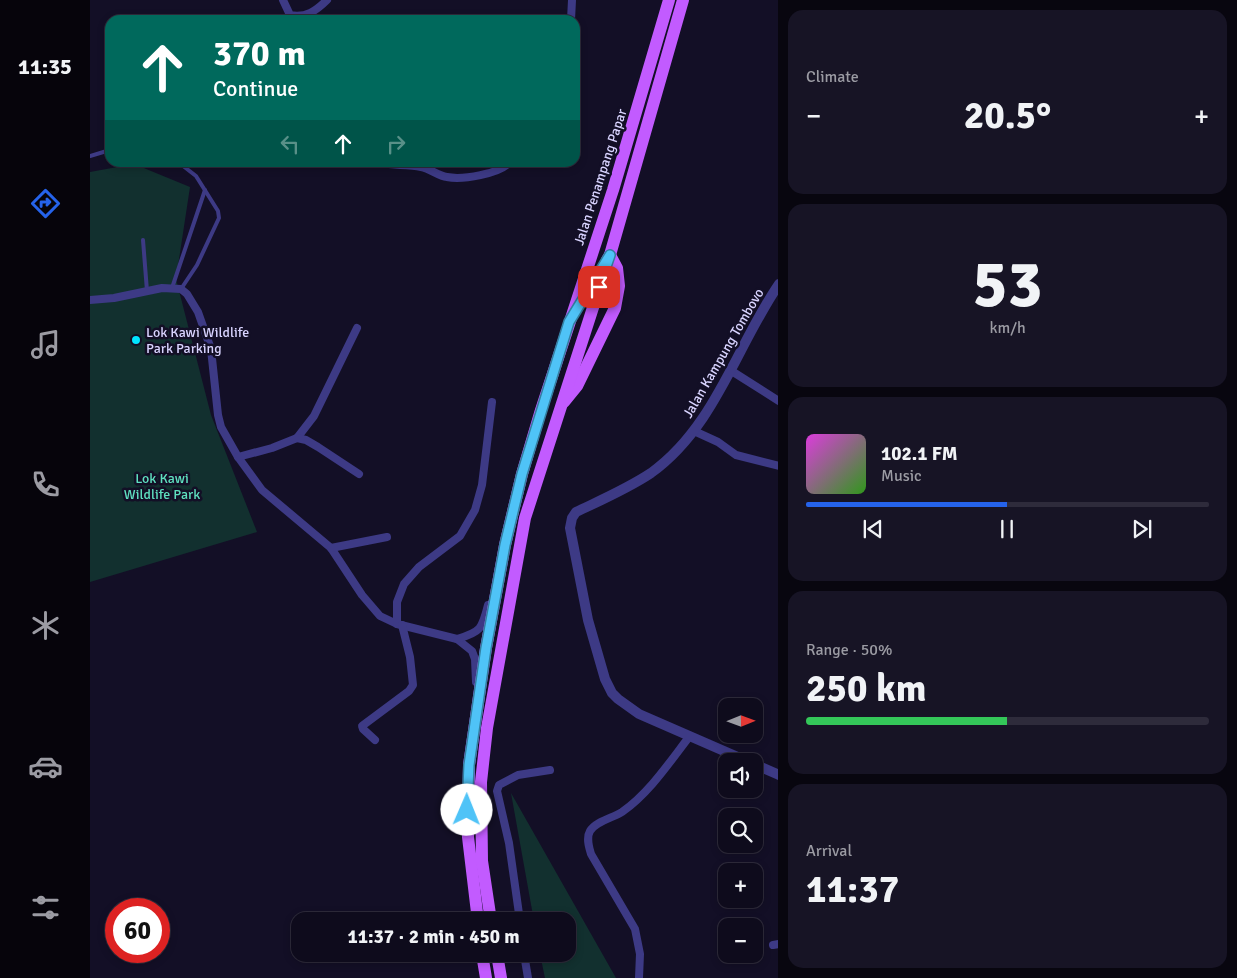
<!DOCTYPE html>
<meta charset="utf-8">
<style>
:root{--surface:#0e0b1c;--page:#171425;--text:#f1f3f6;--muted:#9b9ba3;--line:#2e2b3b;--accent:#2563eb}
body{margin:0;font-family:Signika,sans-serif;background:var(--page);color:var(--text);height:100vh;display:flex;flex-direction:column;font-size:19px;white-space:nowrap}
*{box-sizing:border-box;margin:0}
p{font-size:16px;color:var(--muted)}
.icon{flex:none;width:28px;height:28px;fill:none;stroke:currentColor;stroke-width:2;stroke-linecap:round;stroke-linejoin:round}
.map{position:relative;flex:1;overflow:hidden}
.sheet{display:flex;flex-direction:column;gap:10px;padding:10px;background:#08060f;width:459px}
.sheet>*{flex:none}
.top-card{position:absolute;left:15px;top:15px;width:475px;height:152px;border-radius:15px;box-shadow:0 2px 8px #0003,0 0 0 1px var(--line);background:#00695c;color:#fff;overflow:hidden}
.needle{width:32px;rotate:89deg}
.buttons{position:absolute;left:628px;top:698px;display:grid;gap:10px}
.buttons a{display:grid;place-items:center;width:45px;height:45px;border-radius:10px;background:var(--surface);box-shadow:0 2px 8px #0003,0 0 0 1px var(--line);font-size:25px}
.speed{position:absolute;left:15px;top:898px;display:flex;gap:10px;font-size:25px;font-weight:700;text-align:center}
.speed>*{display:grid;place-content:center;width:65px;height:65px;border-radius:50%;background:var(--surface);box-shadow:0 2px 8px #0003,0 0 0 1px var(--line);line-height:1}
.speed .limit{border:8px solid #d22;background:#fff;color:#111}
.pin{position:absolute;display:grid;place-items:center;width:42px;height:42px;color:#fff;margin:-21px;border-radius:10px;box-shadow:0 2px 8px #0006}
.me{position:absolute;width:55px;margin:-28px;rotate:1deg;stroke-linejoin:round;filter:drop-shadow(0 0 4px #0008)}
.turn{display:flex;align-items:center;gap:18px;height:105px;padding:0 25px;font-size:22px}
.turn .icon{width:65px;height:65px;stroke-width:2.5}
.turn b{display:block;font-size:35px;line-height:42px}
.lanes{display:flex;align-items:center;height:48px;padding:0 25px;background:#0003;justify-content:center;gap:25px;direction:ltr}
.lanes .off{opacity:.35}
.big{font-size:38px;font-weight:700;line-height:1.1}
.sheet .widget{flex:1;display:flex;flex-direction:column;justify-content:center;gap:8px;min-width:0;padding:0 18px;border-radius:15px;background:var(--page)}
.sheet .dial{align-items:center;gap:0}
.dial b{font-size:65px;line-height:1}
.song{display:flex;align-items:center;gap:15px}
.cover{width:60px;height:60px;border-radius:8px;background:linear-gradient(135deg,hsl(300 70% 55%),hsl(110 70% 35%))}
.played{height:5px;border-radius:2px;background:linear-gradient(90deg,var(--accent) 50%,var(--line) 50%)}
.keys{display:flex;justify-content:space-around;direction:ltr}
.heat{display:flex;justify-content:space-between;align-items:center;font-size:28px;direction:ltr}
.charge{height:8px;border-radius:4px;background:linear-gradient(90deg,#34c759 50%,var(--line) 0)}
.trip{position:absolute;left:201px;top:912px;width:285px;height:50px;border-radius:15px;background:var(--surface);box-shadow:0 2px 8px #0003,0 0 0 1px var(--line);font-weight:700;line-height:50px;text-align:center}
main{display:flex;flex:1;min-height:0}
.dock{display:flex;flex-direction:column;width:90px;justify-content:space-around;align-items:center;background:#06040b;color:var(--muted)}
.dock .icon{width:35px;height:35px}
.dock .selected{color:var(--accent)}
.dock b{font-size:22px;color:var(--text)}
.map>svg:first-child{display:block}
.green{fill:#12302f}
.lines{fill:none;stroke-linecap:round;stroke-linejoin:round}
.service{stroke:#3d3a85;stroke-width:4}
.minor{stroke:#3d3a85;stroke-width:8}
.tertiary{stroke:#3d3a85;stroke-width:10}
.primary{stroke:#c25bff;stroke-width:12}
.route-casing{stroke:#337fa1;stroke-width:12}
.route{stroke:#4fc3f7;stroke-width:9}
.poi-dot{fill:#00e5ff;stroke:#130f26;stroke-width:2}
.labels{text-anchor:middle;stroke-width:5;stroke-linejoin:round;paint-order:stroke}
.street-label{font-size:14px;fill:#d9d4ff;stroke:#130f26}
.poi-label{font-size:14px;fill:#d9d4ff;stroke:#130f26;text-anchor:start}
.park-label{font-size:14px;fill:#5fe0c0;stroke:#130f26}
</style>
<main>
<nav class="dock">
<b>11:35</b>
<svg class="icon selected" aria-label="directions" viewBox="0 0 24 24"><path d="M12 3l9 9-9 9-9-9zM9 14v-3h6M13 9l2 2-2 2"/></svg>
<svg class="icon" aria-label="music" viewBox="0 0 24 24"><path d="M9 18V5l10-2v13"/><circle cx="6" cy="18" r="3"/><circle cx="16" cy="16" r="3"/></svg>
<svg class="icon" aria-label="phone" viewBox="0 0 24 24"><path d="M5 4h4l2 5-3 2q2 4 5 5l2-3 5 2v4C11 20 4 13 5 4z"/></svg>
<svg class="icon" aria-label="climate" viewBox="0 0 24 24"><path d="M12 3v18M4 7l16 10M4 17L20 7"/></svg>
<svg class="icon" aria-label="car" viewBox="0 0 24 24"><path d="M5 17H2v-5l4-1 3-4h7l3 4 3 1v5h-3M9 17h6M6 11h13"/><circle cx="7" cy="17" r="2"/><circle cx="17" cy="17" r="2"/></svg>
<svg class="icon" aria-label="filters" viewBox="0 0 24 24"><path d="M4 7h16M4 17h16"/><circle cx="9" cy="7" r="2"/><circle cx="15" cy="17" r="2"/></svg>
</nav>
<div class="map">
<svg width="689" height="978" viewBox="0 0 689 978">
<rect width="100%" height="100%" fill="#130f26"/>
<g class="green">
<polygon points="44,164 100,187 86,279 121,415 167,532 0,582 0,172"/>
<polygon points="421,793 526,978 455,978 450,954 478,954 478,921 444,921"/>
</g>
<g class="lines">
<g class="service">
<polyline points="0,156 20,150"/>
<polyline points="88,162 106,176 128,211 129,218 107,265 91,289"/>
<polyline points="53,240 57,291"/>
<polyline points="82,288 115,190"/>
</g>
<g class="minor">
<path d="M193,0L200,15C216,18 226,11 237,0"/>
<polyline points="481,20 482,0"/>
<path d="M285,162C300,166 316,164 331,167C341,169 348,176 357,177C372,180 410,174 420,162"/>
<polyline points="0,300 24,298 72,288 91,289 97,294 108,312 121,349 128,415 131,427 148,457 172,490 241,548 272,595 290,616 307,624 367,639 382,651 385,659 386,682"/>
<polyline points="640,370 689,401"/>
<polyline points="604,431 628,442 646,455 689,466"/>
<polyline points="207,438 224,416 267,328"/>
<polyline points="148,457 182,448 207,438 216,440 228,447 269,474"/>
<polyline points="241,548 297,537"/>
<polyline points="307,624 307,602 314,584 329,567 370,536 385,510 392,485 402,402"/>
<path d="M367,639C391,632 392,629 398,605"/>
<polyline points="285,740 273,729 272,726 319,691 323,685 320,657 312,625"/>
<polyline points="430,921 419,843 407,791 409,785 428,775 460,770"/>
<polyline points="683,945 689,944"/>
<polyline points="434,954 438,978"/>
<path d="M549,978L550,954L545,929L501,854C499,847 496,838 500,831C506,821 523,818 532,812C559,793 579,763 599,737"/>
</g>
<g class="tertiary">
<path d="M657,761L549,714L528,699L522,693L515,679L498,620L480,528L482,518L486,512C511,500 537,489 561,473C625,427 646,347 689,284"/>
<polyline points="664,764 689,775"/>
</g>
<g class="primary">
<polyline points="474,402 487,386 525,308 529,286 527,268 520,255 517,260"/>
<polyline points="388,921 378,837 379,765 396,648 415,545 432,474 451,410 523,190 579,0"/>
<polyline points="401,921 392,861 391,782 397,728 435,518 520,255 593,0"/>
<polyline points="392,954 396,978"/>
<polyline points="407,954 411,978"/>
</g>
</g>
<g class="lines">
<g class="route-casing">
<polyline id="route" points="377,810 379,765 396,648 415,545 432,474 479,322 520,255 509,287"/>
</g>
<use href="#route" class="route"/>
</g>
<circle class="poi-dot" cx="46" cy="340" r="5"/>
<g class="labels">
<g class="street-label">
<text transform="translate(510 177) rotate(-72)" y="5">Jalan Penampang Papar</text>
<text transform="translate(633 353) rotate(-60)" y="5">Jalan Kampung Tombovo</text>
</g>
<g class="poi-label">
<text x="56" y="337">Lok Kawi Wildlife<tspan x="56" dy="16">Park Parking</tspan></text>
</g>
<g class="park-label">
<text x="72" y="483">Lok Kawi<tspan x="72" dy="16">Wildlife Park</tspan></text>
</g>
</g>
</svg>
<div class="buttons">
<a><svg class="needle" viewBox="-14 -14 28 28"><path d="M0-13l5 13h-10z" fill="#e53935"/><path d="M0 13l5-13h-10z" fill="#9b9ba3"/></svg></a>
<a><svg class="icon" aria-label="sound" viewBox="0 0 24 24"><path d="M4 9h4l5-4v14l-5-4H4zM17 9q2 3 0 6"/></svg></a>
<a><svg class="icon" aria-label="search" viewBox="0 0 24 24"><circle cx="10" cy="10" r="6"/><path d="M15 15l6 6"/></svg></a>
<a>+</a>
<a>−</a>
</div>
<div class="speed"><div class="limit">60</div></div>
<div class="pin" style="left:509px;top:287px;background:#d93025"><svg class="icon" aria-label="arrive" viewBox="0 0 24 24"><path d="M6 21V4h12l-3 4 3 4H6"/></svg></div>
<svg class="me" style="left:377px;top:810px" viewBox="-20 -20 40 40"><circle r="19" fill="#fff"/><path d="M0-13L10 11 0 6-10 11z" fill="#4fc3f7"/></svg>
<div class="trip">11:37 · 2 min · 450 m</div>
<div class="top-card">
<div class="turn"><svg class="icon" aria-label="ahead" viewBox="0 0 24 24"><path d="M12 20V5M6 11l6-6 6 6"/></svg><div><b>370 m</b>Continue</div></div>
<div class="lanes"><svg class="icon off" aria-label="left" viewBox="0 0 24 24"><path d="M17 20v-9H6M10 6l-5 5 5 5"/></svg><svg class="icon" aria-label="ahead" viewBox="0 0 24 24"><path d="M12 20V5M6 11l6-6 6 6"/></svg><svg class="icon off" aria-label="right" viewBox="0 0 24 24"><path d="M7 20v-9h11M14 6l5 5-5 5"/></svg></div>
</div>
</div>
<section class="sheet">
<div class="widget"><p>Climate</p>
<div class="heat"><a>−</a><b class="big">20.5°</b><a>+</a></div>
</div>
<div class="widget dial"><b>53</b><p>km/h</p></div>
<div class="widget">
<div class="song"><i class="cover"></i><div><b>102.1 FM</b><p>Music</p></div></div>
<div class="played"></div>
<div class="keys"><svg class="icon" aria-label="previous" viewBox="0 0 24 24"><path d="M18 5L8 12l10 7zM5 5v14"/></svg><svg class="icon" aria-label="pause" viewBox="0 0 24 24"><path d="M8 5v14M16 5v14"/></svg><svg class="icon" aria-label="next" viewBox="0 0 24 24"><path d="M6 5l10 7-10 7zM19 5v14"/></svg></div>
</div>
<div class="widget"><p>Range · 50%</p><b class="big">250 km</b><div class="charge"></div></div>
<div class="widget"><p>Arrival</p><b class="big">11:37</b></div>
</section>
</main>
